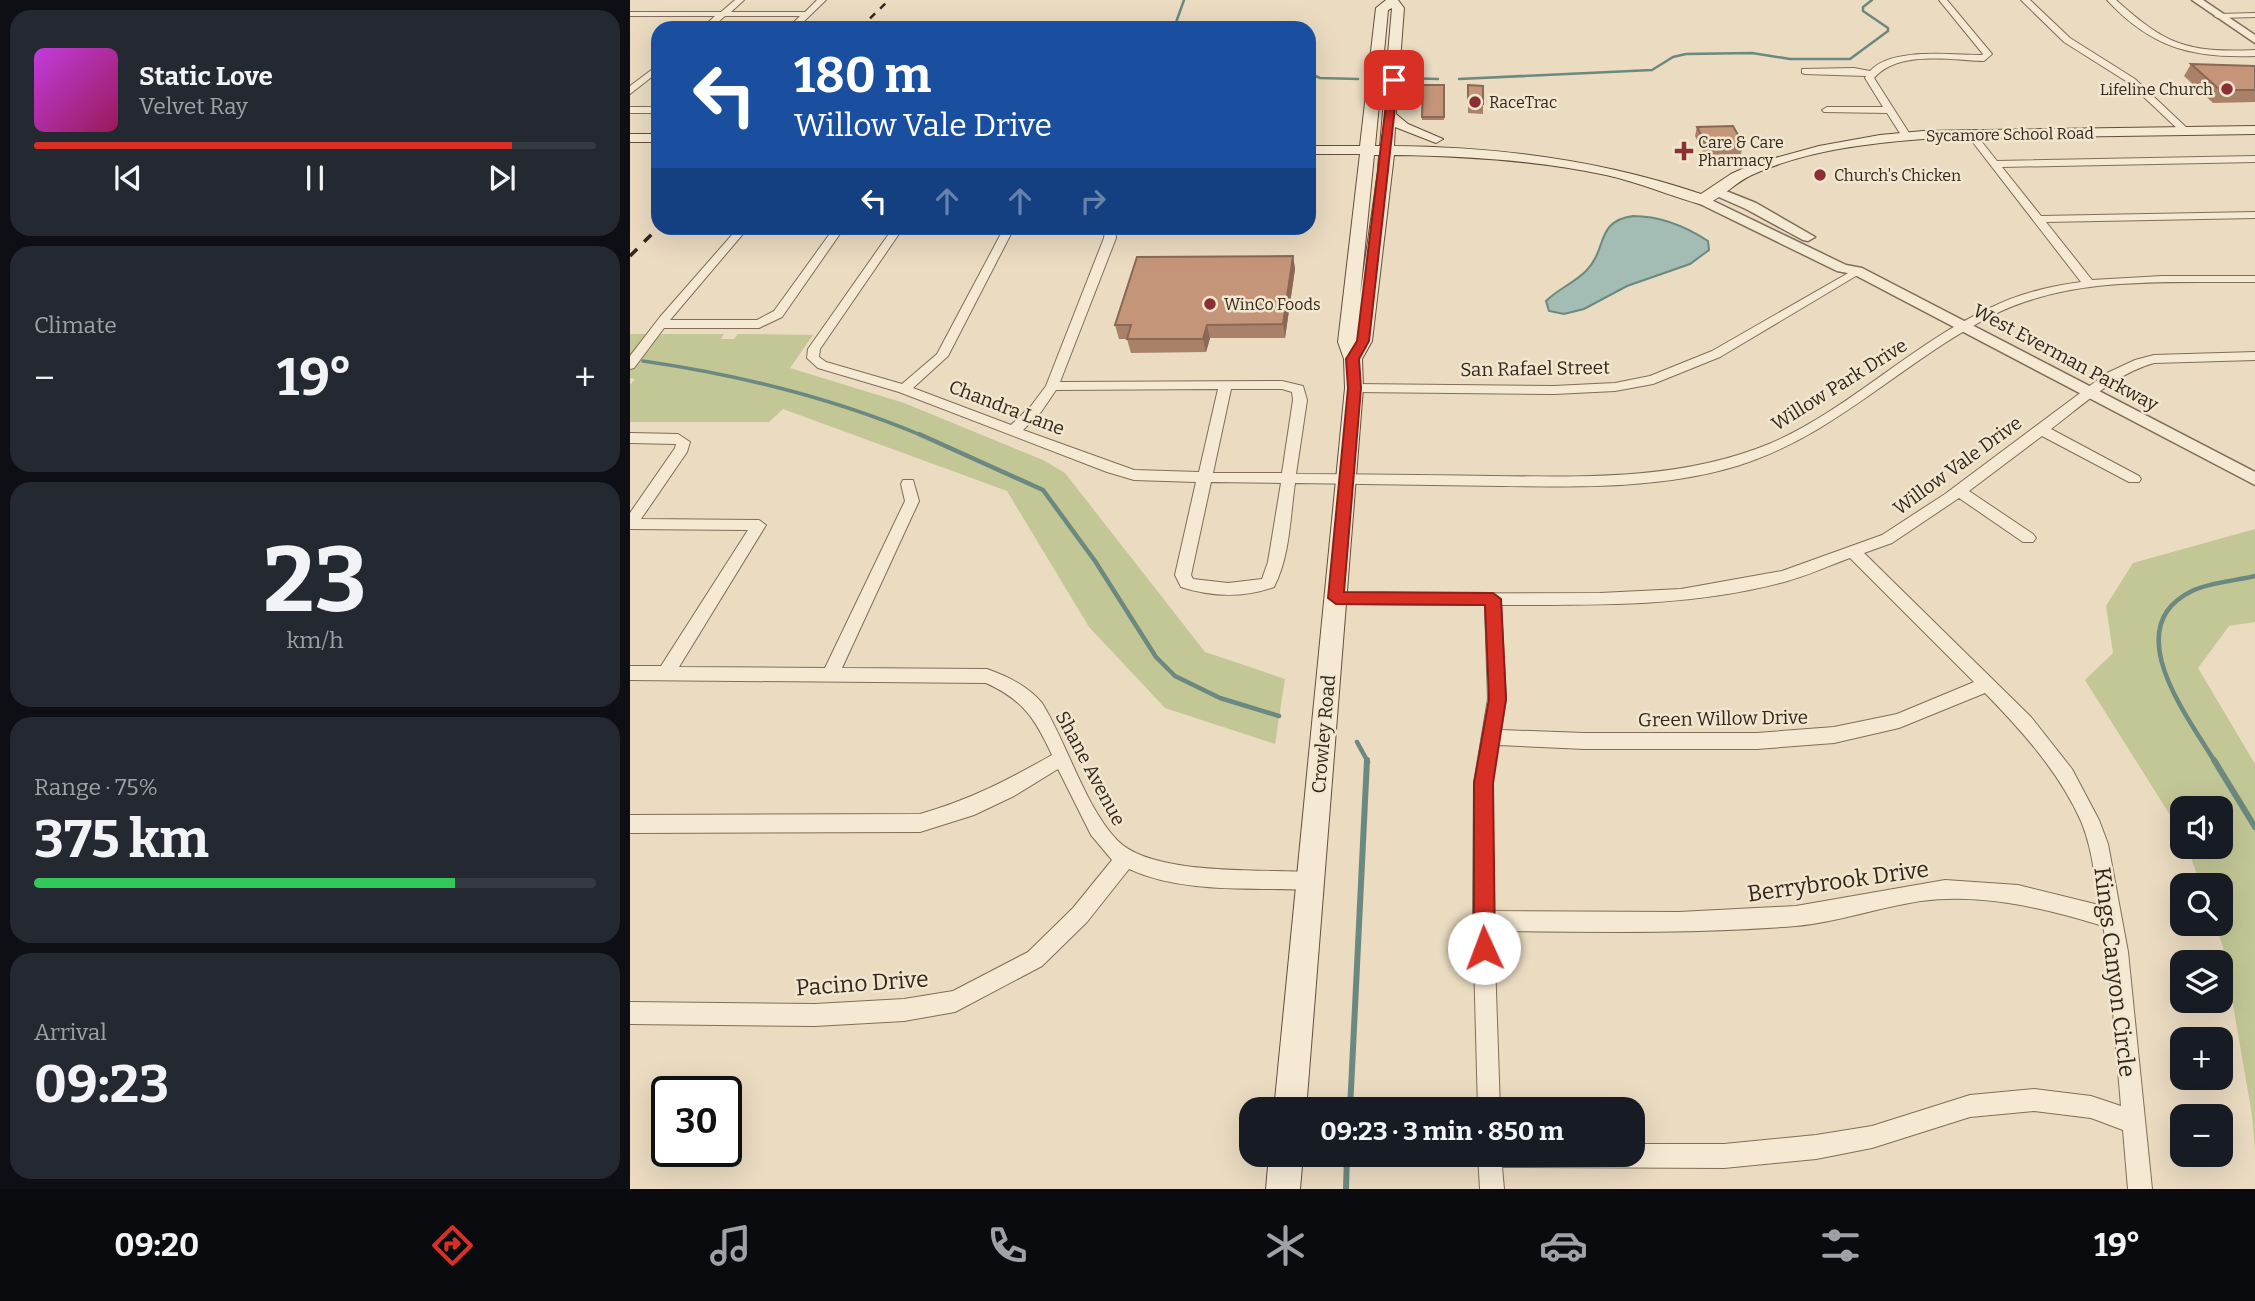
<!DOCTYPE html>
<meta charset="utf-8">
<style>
:root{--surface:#171b24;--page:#242831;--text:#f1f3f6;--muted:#9ea1a6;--line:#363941;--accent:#d93025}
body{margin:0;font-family:Bitter,serif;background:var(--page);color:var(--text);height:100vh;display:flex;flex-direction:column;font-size:26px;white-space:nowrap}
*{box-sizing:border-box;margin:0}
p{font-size:23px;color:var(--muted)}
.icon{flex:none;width:38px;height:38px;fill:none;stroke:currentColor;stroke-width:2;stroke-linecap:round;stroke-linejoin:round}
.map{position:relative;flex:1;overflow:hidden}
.drawer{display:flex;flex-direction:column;gap:10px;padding:10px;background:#0d0f14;width:630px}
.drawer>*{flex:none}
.guide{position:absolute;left:21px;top:21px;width:665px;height:214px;border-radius:21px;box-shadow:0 7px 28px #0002;background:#1a4fa0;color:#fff;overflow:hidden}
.controls{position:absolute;left:1540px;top:796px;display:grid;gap:14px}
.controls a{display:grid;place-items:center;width:63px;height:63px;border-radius:14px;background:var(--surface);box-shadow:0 7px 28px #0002;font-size:35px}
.speed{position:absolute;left:21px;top:1076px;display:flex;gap:14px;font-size:35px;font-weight:700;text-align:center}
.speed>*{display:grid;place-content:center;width:91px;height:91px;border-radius:50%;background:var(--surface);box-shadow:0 7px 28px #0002;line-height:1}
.speed .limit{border:4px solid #111;border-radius:10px;background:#fff;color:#111}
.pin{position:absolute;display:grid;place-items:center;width:60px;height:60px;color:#fff;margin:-30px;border-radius:14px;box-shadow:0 4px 10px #0006}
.me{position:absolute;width:77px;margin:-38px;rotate:358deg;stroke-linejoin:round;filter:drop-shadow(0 0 5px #0008)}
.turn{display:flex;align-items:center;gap:24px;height:147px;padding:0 28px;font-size:32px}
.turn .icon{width:91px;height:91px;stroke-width:2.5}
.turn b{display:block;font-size:49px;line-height:60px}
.lanes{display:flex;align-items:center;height:66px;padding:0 28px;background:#0003;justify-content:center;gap:35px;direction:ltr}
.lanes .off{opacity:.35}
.big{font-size:52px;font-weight:700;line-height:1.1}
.drawer .card{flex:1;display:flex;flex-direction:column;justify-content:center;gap:10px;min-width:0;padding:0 24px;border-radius:21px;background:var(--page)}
.drawer .dial{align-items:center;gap:0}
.dial b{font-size:91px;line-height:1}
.song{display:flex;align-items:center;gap:21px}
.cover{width:84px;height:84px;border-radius:10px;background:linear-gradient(135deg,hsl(290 70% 55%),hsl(330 70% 35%))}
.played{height:7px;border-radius:4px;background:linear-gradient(90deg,var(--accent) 85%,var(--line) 85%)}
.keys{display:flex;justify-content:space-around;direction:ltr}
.heat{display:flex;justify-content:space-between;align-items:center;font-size:38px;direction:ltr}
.charge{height:10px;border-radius:5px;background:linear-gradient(90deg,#34c759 75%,var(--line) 0)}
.trip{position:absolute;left:609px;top:1097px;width:406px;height:70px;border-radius:21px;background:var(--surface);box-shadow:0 7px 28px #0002;font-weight:700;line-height:70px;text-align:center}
.menu{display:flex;height:112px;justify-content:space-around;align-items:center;background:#090b0e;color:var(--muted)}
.menu .icon{width:49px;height:49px}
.menu .selected{color:var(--accent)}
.menu b{font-size:32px;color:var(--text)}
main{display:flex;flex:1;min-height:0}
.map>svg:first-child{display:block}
.green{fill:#c3c796}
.water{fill:#a3bcb4;stroke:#6b8980;stroke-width:2}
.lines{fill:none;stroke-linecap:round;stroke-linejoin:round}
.stream-far3{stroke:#6b8980;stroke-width:2.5}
.stream-far2{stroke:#6b8980;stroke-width:3.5}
.stream-far1{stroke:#6b8980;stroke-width:4.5}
.stream{stroke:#6b8980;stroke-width:6}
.minor-casing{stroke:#816d5a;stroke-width:2}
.tertiary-casing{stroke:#816d5a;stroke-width:3}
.secondary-casing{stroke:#634e3d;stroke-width:2}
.minor{fill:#f5e9d3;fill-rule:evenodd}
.tertiary{fill:#f5e9d3;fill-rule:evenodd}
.secondary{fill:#f5e9d3;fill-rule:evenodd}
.rail-far1{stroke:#32261d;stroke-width:2.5;stroke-dasharray:7 7;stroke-linecap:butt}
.rail{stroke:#32261d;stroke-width:3.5;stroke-dasharray:10 10;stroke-linecap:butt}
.wall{fill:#a98068}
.shaded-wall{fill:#8a6855}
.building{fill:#c59579;stroke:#8a6855;stroke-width:2}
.route{fill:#d93025;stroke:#8d1f18;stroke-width:2}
.poi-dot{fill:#8c2f34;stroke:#f2e6cf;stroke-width:2.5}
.labels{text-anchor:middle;stroke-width:5;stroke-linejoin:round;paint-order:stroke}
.far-poi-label{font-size:16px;fill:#32261d;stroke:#f2e6cf;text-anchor:start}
.far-street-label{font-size:16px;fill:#32261d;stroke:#f2e6cf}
.street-label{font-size:19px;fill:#32261d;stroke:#f2e6cf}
.near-street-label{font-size:23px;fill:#32261d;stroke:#f2e6cf}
</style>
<main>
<section class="drawer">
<div class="card">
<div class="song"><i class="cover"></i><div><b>Static Love</b><p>Velvet Ray</p></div></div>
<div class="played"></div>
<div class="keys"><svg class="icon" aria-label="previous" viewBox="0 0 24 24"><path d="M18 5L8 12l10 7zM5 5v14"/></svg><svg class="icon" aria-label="pause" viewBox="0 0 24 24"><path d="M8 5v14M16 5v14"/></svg><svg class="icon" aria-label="next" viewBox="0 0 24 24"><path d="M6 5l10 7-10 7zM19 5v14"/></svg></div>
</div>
<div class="card"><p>Climate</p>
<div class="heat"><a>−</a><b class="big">19°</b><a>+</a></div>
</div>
<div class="card dial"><b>23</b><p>km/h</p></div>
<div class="card"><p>Range · 75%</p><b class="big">375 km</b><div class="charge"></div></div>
<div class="card"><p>Arrival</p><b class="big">09:23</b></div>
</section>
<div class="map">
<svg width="1625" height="1189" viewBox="0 0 1625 1189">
<rect width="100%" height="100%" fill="#eadbc1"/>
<g class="green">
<polygon points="0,334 94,334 91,339 104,339 108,334 183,335 160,368 274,403 413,460 435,473 575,652 655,679 645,744 535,708 459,627 377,491 153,409 139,422 0,422 0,385 5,379 0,378"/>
<polygon points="1625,529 1625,622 1599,626 1568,668 1625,764 1625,1150 1622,1115 1593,947 1585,924 1591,924 1591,886 1571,885 1557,847 1591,847 1591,808 1552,808 1552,834 1455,680 1483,653 1476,606 1503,563"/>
</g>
<path class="water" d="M1003,216C1031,216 1055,226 1078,241L1079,250L1060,264L997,286L954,309L934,314L919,311L916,301C928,289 944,283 956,271C978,249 965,221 1003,216Z"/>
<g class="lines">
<g class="stream-far3">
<polyline points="544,28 554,0"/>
<polyline points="679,73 690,78 728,79"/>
<polyline points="773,78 808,79"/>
<polyline points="829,79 1022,70 1043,57 1056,54 1122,53 1160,59 1220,59 1258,31 1258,28 1233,11 1233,7 1242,0"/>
</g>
<path class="stream-far2" d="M13,361C110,375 203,398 293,436"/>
<g class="stream-far1">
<polyline points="289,434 413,490 465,561 526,657 545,676 590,698 649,716"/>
<polyline points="727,742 738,762"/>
<path d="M1585,762C1558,717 1487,627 1562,591C1580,582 1606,581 1625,576"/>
</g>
<g class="stream">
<polyline points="1584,760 1625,827"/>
<polyline points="720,1110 737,760"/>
<polyline points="716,1189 717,1155"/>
</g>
<g class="minor-casing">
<g id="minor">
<polygon points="105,0 114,0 101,12 175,12 187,0 196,0 167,28 158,28 170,16 95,16 81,28 72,28 85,16 0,16 0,12 91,12"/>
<path d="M1309,0H1317L1362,54L1354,61C1320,60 1268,50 1244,78L1281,136L1279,138H1273L1257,113L1194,112L1192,110L1197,107H1253L1235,78L1236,76L1175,74L1172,73V69L1224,68L1240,71C1261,47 1322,55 1352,55L1353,54Z"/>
<polygon points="1391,0 1400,0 1440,38 1505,79 1558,129 1558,133 1552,133 1499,83 1434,42"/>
<path d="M1477,0H1486C1536,45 1557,53 1625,50V56C1561,58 1522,48 1477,0Z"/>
<polygon points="1625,13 1625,17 1588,18 1584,16 1588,14"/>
<polygon points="28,65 28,72 0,94 0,86"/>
<rect x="0" y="107" width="28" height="6"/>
<path d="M1338,132H1344L1367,161L1625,156V162L1372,167L1411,216L1625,212V218L1416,222L1462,280L1532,276H1625V282C1539,283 1445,275 1365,314C1275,359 1205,436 1107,466C1030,489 950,487 871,486C802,485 733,484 665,483C660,518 660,556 644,587C613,598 582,597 551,587L545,575L566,482L504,480L477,472L269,392L188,368L177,358L178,349L263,228H273L190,349L189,357L196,362L272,384L307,354L374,228H384L318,356L283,388L381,425L401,406L416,386L474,238L475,231L472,228H485L486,238L430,382L652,381L673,386L677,400L666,474C732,474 797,475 862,476C956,477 1051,480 1139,444C1219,410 1281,344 1360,308C1388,294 1420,286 1451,282L1338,136ZM588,389L569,472L504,470L393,430L411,412L426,390ZM601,389H652L662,392L663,400L652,473H583ZM581,482L651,483L638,562L632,579L598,583L563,579L561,575Z"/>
<polygon points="108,228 118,228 40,320 127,320 144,311 204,228 214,228 152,317 129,328 34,328 4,368 0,369 0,356 30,317"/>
<polygon points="1227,268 1233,271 1231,273 1090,357 1023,384 985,391 924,394 724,392 717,388 724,384 924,386 985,383 1020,376 1082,351"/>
<path d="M1625,352V360L1524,363C1485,374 1453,405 1421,429L1509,476L1511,479L1509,482H1499L1412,436L1339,491L1403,534L1406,538L1403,542H1393L1329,498L1262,543L1234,553L1401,717L1442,769L1469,820L1478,844L1498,952L1522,1189H1498L1493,1130L1461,1118L1404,1111L1340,1117L1242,1148L1186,1159L1094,1168L872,1167L874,1189H850L848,1155H1003V1144H1094L1186,1135L1242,1126L1340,1095L1404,1089L1461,1096L1491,1106L1478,952L1473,926C1414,908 1353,893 1291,901C1249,907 1209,922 1166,926C1066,934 965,932 864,931L870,1110H848L843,921L844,783L858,699L855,605L706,604L700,602L698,598L700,594L970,593L1051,589L1152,571L1252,535L1315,494L1477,373L1505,360L1524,355ZM1220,558L1344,682L1267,714L1204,727L1127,733H954L871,730L876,699L871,605C966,605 1062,607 1154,582C1177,576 1198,566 1220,558ZM1355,693C1392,731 1429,772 1451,821C1462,847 1465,878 1469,905L1388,885L1315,880L1166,906L1049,912L864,911L862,783L868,745L954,749H1127L1204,743L1269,728Z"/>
<path d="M0,433L48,434L60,442L57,452L11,519L129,520L136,525L49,667L195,668L275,501L271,484L273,480H283L289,501L212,668L357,669C377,676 398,686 412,703C437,743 455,807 487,840C521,876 631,869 680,872L687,874L690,881L687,888L680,890C621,887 554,894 499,869L457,922L412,966L325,1012L274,1021L185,1026L0,1024V1002L185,1004L274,999L323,991L398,952L443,908L482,860L461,835L428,769L384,796L344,815L290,832L0,833V815L290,814C341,799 376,781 422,755C405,718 393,700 356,683L0,680V666H31L118,530L0,529V513L45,448L46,444L0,443Z"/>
</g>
</g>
<g class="tertiary-casing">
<g id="tertiary">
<polygon points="1562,0 1573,0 1625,35 1625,43"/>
<polygon points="1086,187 1126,203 1185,237 1178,241 1173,240 1116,209 1082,194 1080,191"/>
<polygon points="1073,196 1216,265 1232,268 1625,472 1625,485 1223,274 1207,271 1068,203 1068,197"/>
</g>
</g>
<g class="secondary-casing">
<g id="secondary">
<path d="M756,0H768L774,8L766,114L778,124L813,139L806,143L765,127L764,146C870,147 971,160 1071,194L1101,174L1123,164L1189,146L1250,135L1293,131L1625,126V134L1293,139C1238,143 1175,151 1124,174C1106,181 1091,200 1073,205C1040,196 1009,182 976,175C907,160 834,156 764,155L742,341L732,359L733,388L676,1110H644L715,388L714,359L708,342L730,154H679V146H730L746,8ZM762,8L750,146H745L758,10ZM744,155H749L748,172L730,296Z"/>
<rect x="0" y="134" width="28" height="8"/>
<polygon points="639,1155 673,1155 670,1189 636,1189"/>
</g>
</g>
<use href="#minor" class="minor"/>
<use href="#tertiary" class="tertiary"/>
<use href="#secondary" class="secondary"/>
<polyline class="rail-far1" points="230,28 259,0"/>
<polyline class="rail" points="0,256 28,228"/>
</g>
<g class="wall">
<polygon points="1561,64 1625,66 1625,102 1583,103 1554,76"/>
<polygon points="793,85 814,85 814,120 792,120"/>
<polygon points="838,85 853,86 853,114 838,113"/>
<polygon points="1067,127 1113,144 1111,154 1074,155 1065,136"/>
<polygon points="663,256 665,269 655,338 580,338 576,352 501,353 497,339 489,339 485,325"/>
</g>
<g class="shaded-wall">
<polygon points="663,256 665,269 655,338 653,324"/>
<polygon points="577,325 580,338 576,352 573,339"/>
</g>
<g class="building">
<polygon points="1561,64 1625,66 1625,90 1590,90"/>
<polygon points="793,85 814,85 814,117 792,117"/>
<polygon points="838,85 853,86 853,104 838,104"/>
<polygon points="1103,126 1113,144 1076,145 1067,127"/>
<polygon points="663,256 653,324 577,325 573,339 497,339 501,325 485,325 507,257"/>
</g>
<polygon class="route" points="764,78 768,80 739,341 729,359 731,388 714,592 863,593 871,599 876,699 863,783 865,948 861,955 854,958 847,955 844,948 844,783 859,699 855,605 706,604 698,598 718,388 716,359 727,341 759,80"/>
<g class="poi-dot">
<circle cx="1597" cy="89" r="7"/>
<circle cx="845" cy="102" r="7"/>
<path d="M1050.5 140.5h7v7h7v7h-7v7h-7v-7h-7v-7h7z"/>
<circle cx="1190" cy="175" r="7"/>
<circle cx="580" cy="304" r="7"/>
</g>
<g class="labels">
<g class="far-poi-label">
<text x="1583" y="95" text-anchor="end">Lifeline Church</text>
<text x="859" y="108">RaceTrac</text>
<text x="1068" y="148">Care &amp; Care<tspan x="1068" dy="18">Pharmacy</tspan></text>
<text x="1204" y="181">Church's Chicken</text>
<text x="594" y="310">WinCo Foods</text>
</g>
<g class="far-street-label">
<text transform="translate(1380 134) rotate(-1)" y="6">Sycamore School Road</text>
</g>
<g class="street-label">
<text transform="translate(1436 357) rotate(28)" y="7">West Everman Parkway</text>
<text transform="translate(905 368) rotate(-1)" y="7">San Rafael Street</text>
<text transform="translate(1209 384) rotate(-32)" y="7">Willow Park Drive</text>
<text transform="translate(377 407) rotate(21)" y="7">Chandra Lane</text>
<text transform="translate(1327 465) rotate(-36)" y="7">Willow Vale Drive</text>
<text transform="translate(1093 718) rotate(-1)" y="7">Green Willow Drive</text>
<text transform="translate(693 734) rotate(-85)" y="7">Crowley Road</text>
<text transform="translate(461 768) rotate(62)" y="7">Shane Avenue</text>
</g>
<g class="near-street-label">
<text transform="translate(1208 881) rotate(-8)" y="8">Berrybrook Drive</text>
<text transform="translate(1485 972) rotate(83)" y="8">Kings Canyon Circle</text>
<text transform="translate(232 983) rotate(-4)" y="8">Pacino Drive</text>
</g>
</g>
</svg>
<div class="controls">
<a><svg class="icon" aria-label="sound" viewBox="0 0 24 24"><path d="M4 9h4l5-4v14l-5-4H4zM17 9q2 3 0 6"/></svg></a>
<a><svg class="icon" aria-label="search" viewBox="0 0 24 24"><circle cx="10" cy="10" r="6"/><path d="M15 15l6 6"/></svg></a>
<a><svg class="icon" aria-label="layers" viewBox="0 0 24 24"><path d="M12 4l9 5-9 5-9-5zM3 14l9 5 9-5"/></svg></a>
<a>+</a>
<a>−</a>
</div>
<div class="speed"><div class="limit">30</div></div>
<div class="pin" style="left:764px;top:80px;background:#d93025"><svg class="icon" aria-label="arrive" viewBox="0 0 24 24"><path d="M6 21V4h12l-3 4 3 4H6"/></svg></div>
<svg class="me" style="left:854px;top:948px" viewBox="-20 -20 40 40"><circle r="19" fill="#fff"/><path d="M0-13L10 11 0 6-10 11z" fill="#d93025"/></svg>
<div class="trip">09:23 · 3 min · 850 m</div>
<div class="guide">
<div class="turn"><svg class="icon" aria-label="left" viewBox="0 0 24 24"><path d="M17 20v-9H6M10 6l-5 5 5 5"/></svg><div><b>180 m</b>Willow Vale Drive</div></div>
<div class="lanes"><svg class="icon" aria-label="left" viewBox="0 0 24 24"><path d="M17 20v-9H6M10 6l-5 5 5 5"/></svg><svg class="icon off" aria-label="ahead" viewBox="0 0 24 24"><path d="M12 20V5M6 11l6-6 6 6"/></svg><svg class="icon off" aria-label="ahead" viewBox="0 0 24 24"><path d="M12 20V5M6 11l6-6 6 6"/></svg><svg class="icon off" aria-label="right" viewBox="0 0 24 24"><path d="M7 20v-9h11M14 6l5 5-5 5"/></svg></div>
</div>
</div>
</main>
<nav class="menu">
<b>09:20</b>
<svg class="icon selected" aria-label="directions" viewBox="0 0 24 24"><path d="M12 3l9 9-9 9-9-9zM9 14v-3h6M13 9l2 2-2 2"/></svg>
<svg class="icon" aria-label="music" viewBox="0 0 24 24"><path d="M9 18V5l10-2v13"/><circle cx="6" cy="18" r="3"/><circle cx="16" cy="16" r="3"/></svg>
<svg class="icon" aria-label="phone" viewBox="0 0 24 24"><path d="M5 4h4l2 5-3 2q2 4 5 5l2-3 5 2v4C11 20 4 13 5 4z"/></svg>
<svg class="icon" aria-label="climate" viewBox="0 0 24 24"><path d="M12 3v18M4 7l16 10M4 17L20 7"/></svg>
<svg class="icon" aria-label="car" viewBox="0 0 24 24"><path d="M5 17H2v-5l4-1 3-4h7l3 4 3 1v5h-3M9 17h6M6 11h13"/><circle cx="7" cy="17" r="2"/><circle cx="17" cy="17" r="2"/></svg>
<svg class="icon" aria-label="filters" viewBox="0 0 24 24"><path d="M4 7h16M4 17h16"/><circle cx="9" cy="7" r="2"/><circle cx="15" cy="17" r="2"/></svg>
<b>19°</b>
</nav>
